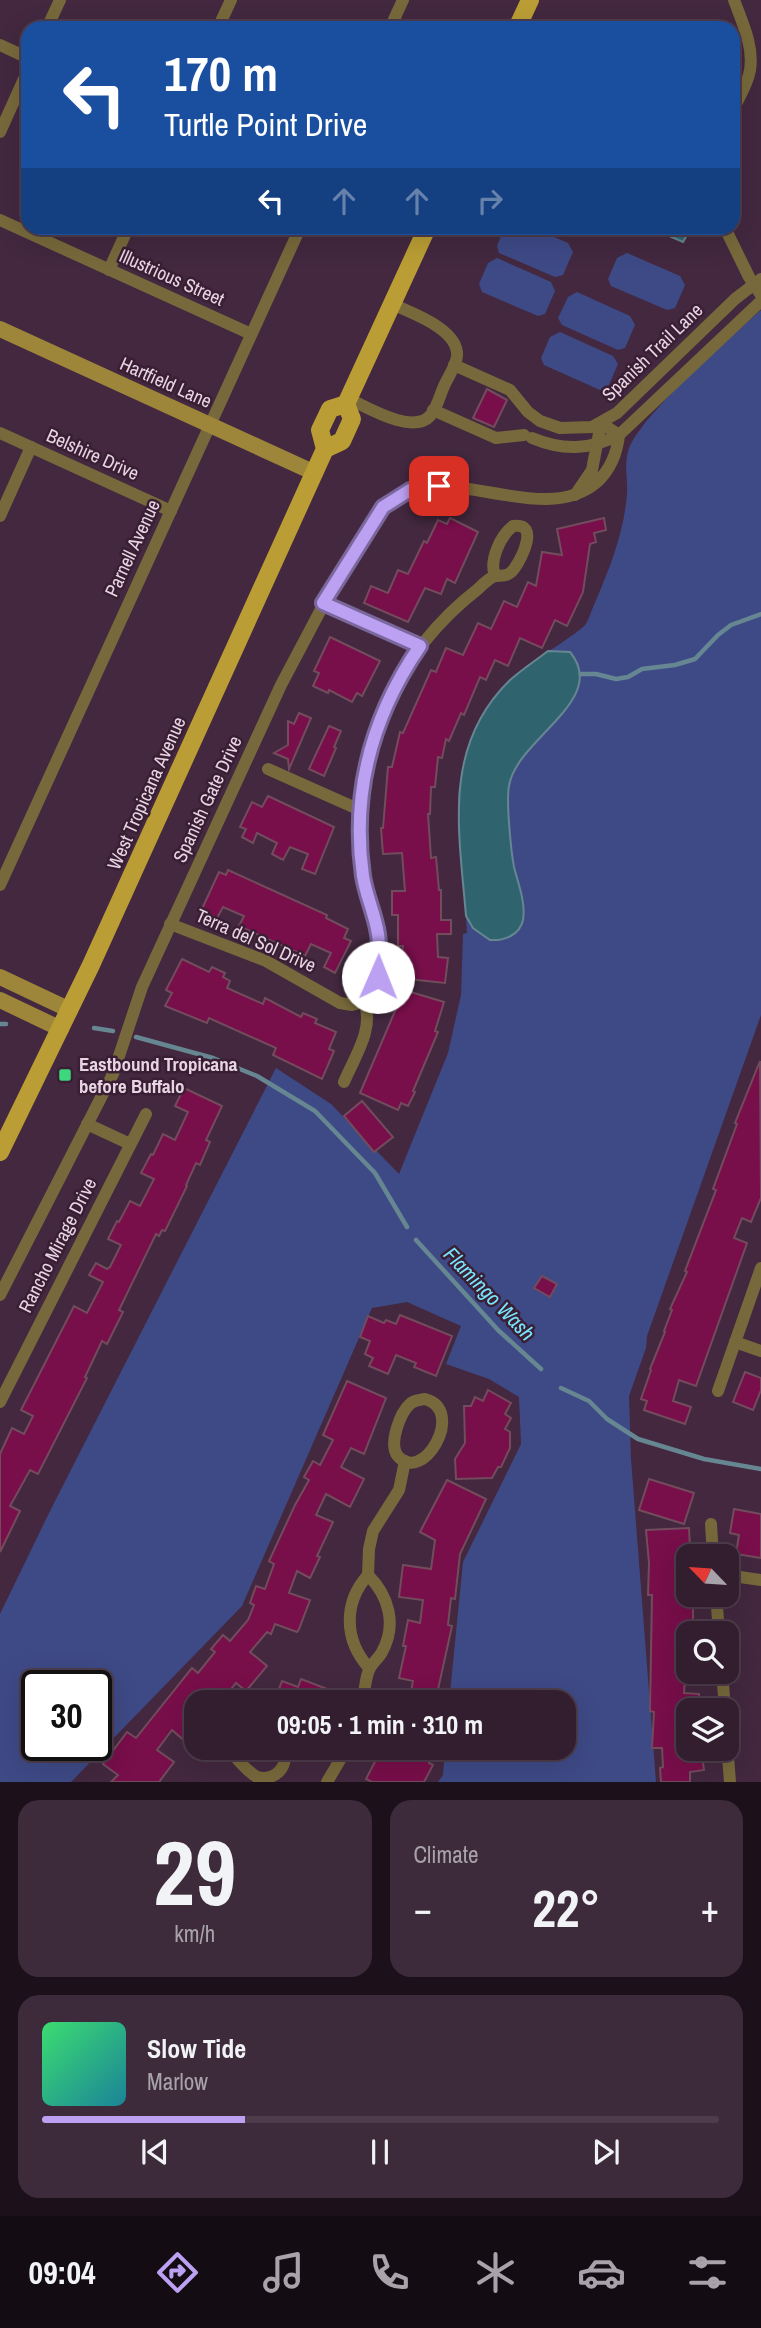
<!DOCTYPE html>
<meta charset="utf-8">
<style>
:root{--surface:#321e2f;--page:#3d2b3b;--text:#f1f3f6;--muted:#a8a2aa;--line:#4d3c4b;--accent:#bca0f2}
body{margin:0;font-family:"Archivo Narrow",sans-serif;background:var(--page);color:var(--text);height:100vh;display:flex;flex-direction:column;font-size:26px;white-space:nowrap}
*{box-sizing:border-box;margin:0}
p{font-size:23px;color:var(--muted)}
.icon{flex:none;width:38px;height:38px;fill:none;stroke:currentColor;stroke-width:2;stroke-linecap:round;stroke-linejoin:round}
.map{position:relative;height:1782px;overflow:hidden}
.sheet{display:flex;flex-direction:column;gap:18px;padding:18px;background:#1c101a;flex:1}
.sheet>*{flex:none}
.guide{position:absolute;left:21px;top:21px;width:719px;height:214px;border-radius:21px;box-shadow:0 7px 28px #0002,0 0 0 2px var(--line);background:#1a4fa0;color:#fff;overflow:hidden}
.needle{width:46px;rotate:295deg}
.tools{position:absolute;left:676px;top:1544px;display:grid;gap:14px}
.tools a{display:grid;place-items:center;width:63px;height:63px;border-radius:14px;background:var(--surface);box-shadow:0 7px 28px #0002,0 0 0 2px var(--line);font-size:35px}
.speed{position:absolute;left:21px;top:1670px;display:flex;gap:14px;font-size:35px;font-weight:700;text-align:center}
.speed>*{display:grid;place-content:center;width:91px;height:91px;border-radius:50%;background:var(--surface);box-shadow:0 7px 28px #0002,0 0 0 2px var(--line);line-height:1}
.speed .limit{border:4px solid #111;border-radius:10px;background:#fff;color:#111}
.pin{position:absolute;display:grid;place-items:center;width:60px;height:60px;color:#fff;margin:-30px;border-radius:14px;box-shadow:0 4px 10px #0006}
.me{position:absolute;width:77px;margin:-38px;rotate:1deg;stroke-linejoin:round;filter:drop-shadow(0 0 5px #0008)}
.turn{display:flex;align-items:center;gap:24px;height:147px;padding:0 28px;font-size:32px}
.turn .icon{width:91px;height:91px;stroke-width:2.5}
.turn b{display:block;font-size:49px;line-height:60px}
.lanes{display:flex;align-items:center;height:66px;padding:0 28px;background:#0003;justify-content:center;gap:35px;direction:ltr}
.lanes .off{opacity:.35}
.big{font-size:52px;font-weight:700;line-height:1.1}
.sheet .widget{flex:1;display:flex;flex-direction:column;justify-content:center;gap:10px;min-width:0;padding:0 24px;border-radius:21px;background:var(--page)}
.sheet .dial{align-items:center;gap:0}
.dial b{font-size:91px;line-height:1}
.song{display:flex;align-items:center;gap:21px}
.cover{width:84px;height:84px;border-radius:10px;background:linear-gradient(135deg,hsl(140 70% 55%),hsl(190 70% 35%))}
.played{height:7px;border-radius:4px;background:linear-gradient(90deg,var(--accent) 30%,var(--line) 30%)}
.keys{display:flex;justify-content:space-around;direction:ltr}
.heat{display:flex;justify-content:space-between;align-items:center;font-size:38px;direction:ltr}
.sheet .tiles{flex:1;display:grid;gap:18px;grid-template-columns:1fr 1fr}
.widget:last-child{grid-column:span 2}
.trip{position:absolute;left:184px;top:1690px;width:392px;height:70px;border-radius:21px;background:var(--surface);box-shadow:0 7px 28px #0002,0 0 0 2px var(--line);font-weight:700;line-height:70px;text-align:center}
.tab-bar{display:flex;height:112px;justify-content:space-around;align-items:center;background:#140c13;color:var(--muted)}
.tab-bar .icon{width:49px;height:49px}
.tab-bar .on{color:var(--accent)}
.tab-bar b{font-size:32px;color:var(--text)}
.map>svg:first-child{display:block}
.green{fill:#3e4a86;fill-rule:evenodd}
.water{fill:#2f646f;stroke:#668692;stroke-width:2}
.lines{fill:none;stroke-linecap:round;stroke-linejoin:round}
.stream{stroke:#668692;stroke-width:4.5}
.building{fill:#780e4a;stroke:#724c5c;stroke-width:2}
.street{stroke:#77693b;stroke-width:12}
.secondary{stroke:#9d863a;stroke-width:16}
.primary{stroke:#ba9d34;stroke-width:18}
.route-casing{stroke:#7a689d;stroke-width:18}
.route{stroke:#bca0f2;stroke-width:12}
.poi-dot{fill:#3dd77d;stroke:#391e34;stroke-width:2.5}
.labels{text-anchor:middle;stroke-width:5;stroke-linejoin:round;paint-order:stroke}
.street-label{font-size:19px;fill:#e7d5e3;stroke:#391e34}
.poi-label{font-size:19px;font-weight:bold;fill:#e7d5e3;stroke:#391e34;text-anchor:start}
.water-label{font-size:21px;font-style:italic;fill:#77e6fd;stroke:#391e34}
</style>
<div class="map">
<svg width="761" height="1782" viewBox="0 0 761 1782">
<rect width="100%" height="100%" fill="#43283f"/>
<g class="green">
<polygon points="504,228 533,228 568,243 573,252 563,275 555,277 499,253 497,246"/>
<polygon points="627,253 680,276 685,285 675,308 667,310 611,286 608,279 617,258"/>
<polygon points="497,258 551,282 555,291 545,314 538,316 482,292 479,284 488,263"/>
<polygon points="577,292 630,316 635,325 625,348 618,350 562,325 558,318 568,297"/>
<path d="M761,310V1015L647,1336L646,1348L629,1396L631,1459L656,1782H438L443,1775L445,1748H564V1703H449L463,1562L521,1444L519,1397L489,1379L446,1364L461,1326L407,1302L372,1308L242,1606L71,1782H0V1614L51,1509L276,1068L331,1104L399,1174L448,1053L461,995L463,934L467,933L458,796C464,738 490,692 537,659C550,650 575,635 585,625C589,620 591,611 594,605C609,570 624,533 627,494C628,481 624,465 628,452C635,420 733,335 761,310ZM37,1685H96V1745H37Z"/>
<polygon points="560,332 613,356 618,364 608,387 600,390 544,365 541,358 550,337"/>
</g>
<g class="water">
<polygon points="651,228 691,228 683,242"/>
<path d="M548,651L570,652C610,700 516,739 509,786C506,801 511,851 514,867C518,883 526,903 523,920C520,935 504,941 490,940L473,928L466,916C459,831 442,747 509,681C521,670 535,661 548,651Z"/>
</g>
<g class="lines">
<g class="stream">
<polyline points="581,674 596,674 616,679 628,677 642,669 675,665 695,659 718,635 731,625 761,614"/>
<polyline points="0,1024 6,1024"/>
<polyline points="94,1028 113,1031"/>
<polyline points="136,1037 213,1058 257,1076 315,1111 375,1173 407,1227"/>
<polyline points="416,1240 498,1330 541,1369"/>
<polyline points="561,1388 589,1401 607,1419 638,1439 704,1459 761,1469"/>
</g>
</g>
<g class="building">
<polygon points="487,389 507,400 494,427 473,418"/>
<polygon points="450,518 478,532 455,583 447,579 441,594 425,588 408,622 364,603 371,586 388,593 398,570 408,574 424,541 427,543 438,520 447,524"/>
<polygon points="604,518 606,530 594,533 596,542 590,544 583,592 567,626 555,620 542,648 520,638 508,666 495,660 486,680 480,677 464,715 461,713 449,741 446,739 442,758 438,757 435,787 431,787 430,814 428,814 431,858 436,857 439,890 441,890 441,920 451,920 451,934 437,934 438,957 448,958 445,983 399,978 403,946 398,946 398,915 392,915 392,891 405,891 402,853 383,854 381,828 383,828 388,767 392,767 400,732 403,733 431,670 436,672 446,648 463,655 478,623 491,629 504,601 517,607 528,582 536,586 542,552 562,555 557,529"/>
<polygon points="330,637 380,661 362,696 357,693 352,702 329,690 328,693 313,686 319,673 314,671"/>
<polygon points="299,713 311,718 289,769 288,759 274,753 288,745 288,721 294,724"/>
<polygon points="329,726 341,731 334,747 336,748 324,776 309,769"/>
<polygon points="268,796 334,827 315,874 302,869 308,854 290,847 283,860 272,854 277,843 257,833 253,843 242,837 246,829 240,827 252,802 262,807"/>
<polygon points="228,870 327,915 326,918 348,929 344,938 351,941 335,973 324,967 331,953 311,944 305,956 239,926 244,916 223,907 217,918 201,911 219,872 226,875"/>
<polygon points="182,959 209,972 212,967 225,973 223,977 230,981 227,988 263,1004 265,998 301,1017 303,1013 317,1019 315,1023 336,1032 329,1049 334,1051 322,1079 273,1055 276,1048 209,1018 207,1023 165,1006 172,993 166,990"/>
<polygon points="404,990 444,1002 435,1031 438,1032 413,1091 415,1092 408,1106 401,1103 398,1110 360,1093"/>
<polygon points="760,1061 761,1198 751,1222 742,1218 734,1238 747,1243 696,1386 679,1380 673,1401 691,1407 685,1424 644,1410 647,1401 641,1399 651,1370 650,1369 665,1332 664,1331 672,1310 670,1309 687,1272 685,1271 716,1190 713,1189 737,1124 735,1123"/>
<polygon points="184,1088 222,1106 206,1140 210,1142 200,1165 196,1163 186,1185 187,1186 165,1231 162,1230 159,1236 156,1234 119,1310 123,1312 107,1344 102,1341 85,1377 87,1378 38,1474 30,1470 10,1506 20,1511 0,1552 0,1454 12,1428 24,1434 33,1416 21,1410 74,1306 87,1313 103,1282 89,1275 96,1263 107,1269 110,1267 121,1245 108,1239 117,1221 119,1222 130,1201 140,1206 154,1179 141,1173 151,1154 153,1155 163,1134 175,1140 188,1112 175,1106"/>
<polygon points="362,1101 393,1137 374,1152 344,1116"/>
<polygon points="542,1276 557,1284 550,1297 534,1288"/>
<polygon points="400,1315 452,1336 436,1376 414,1367 416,1363 396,1355 388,1374 369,1366 373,1358 365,1354 370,1341 360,1337 368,1316 384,1323 386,1320 396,1324"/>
<polygon points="745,1372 761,1378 761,1390 753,1410 733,1402"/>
<polygon points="347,1381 386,1398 364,1454 351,1448 341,1467 364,1479 350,1507 326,1494 316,1515 333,1522 317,1556 320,1557 310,1578 297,1571 289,1593 310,1600 299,1629 297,1632 275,1624 271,1634 267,1632 250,1652 267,1666 246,1691 236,1683 220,1703 196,1703 196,1732 187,1743 172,1730 157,1750 174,1762 159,1782 111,1782 118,1775 103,1764 127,1732 136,1738 192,1668 198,1673 215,1652 211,1649 223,1635 230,1641 248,1620 254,1605 250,1603 256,1586 265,1589 274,1564 269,1561 295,1505 309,1480 304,1477 313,1461 320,1465 333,1440 323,1435"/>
<polygon points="488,1390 511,1403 505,1414 511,1418 505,1429 510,1432 510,1448 501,1467 498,1467 492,1478 456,1479 455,1459 465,1443 464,1406 471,1406 475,1397 483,1401"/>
<polygon points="649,1479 694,1493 684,1524 639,1510"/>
<polygon points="447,1480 486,1499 460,1554 455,1599 451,1598 448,1625 452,1626 435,1703 409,1703 413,1681 399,1678 406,1646 403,1646 408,1620 420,1623 423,1600 399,1597 403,1565 431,1569 435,1540 420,1532"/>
<polygon points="734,1509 761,1514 761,1558 736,1554 739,1535 730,1533"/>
<polygon points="689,1528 690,1547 686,1547 685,1583 688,1583 688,1594 693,1594 693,1622 688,1622 688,1664 686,1664 684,1693 699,1694 698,1710 688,1710 688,1748 701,1748 704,1770 690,1772 690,1782 661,1782 660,1768 663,1767 662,1748 652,1748 654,1712 650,1711 652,1595 648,1595 649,1563 646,1530"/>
<polygon points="301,1679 330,1690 326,1703 282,1703 275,1700 282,1681 298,1687"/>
<polygon points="382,1748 432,1748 429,1763 433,1765 424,1782 372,1782 366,1779"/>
</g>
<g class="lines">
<g class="street">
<polyline points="47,28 60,0"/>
<polyline points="218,28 231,0"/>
<polyline points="390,28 403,0"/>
<polyline points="0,45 28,58"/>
<path d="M733,110C739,97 748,84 750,70C754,46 742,22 734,0"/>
<polyline points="0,132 28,70"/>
<polyline points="0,220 251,334"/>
<polyline points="725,228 749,277 761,295"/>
<polyline points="109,270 128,228"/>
<polyline points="454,365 510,390 528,412 540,421 560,428 592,427 617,413 735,299 761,279"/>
<path d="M349,399C367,407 412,435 430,416C437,408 440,395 444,386C448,377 456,366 457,356C459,329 411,313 392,304"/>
<polyline points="433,410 496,438 524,435"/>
<polyline points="0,433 171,511"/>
<path d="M532,438C563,451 590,450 619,435L761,301"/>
<polyline points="0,516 31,447"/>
<polyline points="323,602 420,647"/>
<polyline points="268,769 360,810"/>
<polyline points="0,885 300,228"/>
<polyline points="170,924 266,961 340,1003 352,1005 364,1002"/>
<path d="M344,1082C354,1058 375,1028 364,1002C397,980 370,912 364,881C360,860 359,839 359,818C360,779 369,739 386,704C407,659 438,620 478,589C482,585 489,578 495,576C503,575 508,577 514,569C522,558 540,522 513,526C500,536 489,561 495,576"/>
<polyline points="87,1124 130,1144"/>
<path d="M0,1295L113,1074L142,987L281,685L337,579L376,516C387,502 401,491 420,487C473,478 551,522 597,482C611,469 617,453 619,435L601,423L592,470L575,495"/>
<polyline points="735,1342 761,1351"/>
<polyline points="718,1391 761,1268"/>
<path d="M425,1399C467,1410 422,1487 397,1455C389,1443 400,1413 410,1404C414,1400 419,1400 425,1399Z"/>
<polyline points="0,1402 146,1114"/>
<polyline points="711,1524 713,1556"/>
<path d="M368,1575C343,1603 344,1640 369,1668"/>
<polyline points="726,1575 761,1580"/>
<polyline points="716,1594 719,1633"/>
<polyline points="722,1671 725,1710"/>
<path d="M362,1703C365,1692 365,1679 369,1670C372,1663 379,1658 382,1652C397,1625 389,1596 368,1575L369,1549L373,1531L399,1490L405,1461"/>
<polyline points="726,1730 730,1782"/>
<path d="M230,1748C235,1758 247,1771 257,1777C277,1782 290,1764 283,1748"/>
<polyline points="327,1782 347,1748"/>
</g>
<g class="secondary">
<polyline points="0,329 315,473"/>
<polyline points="0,977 70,1010"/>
<polyline points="0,1000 61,1029"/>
</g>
<g class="primary">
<polyline points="517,28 530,0"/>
<polyline points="346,404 427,228"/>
<polyline points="325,449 342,441 352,419 346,404"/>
<polyline points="0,1152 91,965 325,449 320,430 330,409 346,404"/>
</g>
</g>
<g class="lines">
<g class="route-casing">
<path id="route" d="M378,977C379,962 380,948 378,934C375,914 366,896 363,876C351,792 372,716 420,646L323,603L383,507L410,490L439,486"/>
</g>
<use href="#route" class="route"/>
</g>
<rect class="poi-dot" x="58" y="1068" width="14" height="14" rx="3.5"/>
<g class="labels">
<g class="street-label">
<text transform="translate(172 277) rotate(24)" y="7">Illustrious Street</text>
<text transform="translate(652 352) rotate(-44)" y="7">Spanish Trail Lane</text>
<text transform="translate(166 382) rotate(24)" y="7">Hartfield Lane</text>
<text transform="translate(93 454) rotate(24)" y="7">Belshire Drive</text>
<text transform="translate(132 548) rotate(-65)" y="7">Parnell Avenue</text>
<text transform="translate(146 793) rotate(-66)" y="7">West Tropicana Avenue</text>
<text transform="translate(207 799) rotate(-65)" y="7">Spanish Gate Drive</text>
<text transform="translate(256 940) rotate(24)" y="7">Terra del Sol Drive</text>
<text transform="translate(57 1245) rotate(-63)" y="7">Rancho Mirage Drive</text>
</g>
<g class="poi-label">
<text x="79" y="1071">Eastbound Tropicana<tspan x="79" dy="22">before Buffalo</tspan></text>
</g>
<g class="water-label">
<text transform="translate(489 1294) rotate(46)" y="7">Flamingo Wash</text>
</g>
</g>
</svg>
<div class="tools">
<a><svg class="needle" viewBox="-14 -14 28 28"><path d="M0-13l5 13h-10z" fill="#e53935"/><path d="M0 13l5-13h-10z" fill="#a8a2aa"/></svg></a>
<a><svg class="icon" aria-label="search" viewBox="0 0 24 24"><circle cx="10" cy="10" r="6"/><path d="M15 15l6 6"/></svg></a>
<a><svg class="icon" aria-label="layers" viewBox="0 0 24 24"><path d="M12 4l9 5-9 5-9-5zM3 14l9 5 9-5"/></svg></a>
</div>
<div class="speed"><div class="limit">30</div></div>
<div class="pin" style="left:439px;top:486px;background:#d93025"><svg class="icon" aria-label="arrive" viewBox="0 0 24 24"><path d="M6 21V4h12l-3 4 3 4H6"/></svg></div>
<svg class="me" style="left:378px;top:977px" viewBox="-20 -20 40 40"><circle r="19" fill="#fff"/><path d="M0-13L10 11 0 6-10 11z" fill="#bca0f2"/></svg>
<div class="trip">09:05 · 1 min · 310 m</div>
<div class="guide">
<div class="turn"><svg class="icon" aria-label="left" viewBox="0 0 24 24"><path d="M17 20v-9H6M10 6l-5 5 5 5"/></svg><div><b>170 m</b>Turtle Point Drive</div></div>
<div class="lanes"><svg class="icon" aria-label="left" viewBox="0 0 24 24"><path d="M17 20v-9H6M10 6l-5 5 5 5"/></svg><svg class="icon off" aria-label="ahead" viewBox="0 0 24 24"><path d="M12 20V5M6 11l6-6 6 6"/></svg><svg class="icon off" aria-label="ahead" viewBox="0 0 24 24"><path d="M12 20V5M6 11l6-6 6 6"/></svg><svg class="icon off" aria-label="right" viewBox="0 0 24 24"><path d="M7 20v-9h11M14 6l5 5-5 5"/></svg></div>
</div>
</div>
<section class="sheet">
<div class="tiles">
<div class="widget dial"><b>29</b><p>km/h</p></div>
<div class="widget"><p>Climate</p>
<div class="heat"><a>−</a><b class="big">22°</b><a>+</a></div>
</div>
<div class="widget">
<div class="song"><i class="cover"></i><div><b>Slow Tide</b><p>Marlow</p></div></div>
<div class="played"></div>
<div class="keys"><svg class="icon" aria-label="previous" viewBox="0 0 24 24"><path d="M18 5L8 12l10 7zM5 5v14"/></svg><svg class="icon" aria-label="pause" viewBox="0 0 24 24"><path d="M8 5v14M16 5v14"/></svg><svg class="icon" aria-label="next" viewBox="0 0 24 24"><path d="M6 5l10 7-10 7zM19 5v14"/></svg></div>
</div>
</div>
</section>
<nav class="tab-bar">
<b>09:04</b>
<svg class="icon on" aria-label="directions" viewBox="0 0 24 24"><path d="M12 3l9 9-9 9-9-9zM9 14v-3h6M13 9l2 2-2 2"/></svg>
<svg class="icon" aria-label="music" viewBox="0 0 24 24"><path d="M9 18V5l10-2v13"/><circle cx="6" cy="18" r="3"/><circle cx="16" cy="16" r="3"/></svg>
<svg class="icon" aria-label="phone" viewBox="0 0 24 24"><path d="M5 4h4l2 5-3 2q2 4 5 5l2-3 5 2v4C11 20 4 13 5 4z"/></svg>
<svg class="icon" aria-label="climate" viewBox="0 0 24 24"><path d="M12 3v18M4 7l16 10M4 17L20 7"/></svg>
<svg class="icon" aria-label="car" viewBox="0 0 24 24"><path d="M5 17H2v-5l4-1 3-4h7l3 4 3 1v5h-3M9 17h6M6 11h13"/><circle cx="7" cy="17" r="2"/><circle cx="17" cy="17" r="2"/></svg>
<svg class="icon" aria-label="filters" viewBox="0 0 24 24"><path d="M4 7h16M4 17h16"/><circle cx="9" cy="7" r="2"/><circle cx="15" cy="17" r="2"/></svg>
</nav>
